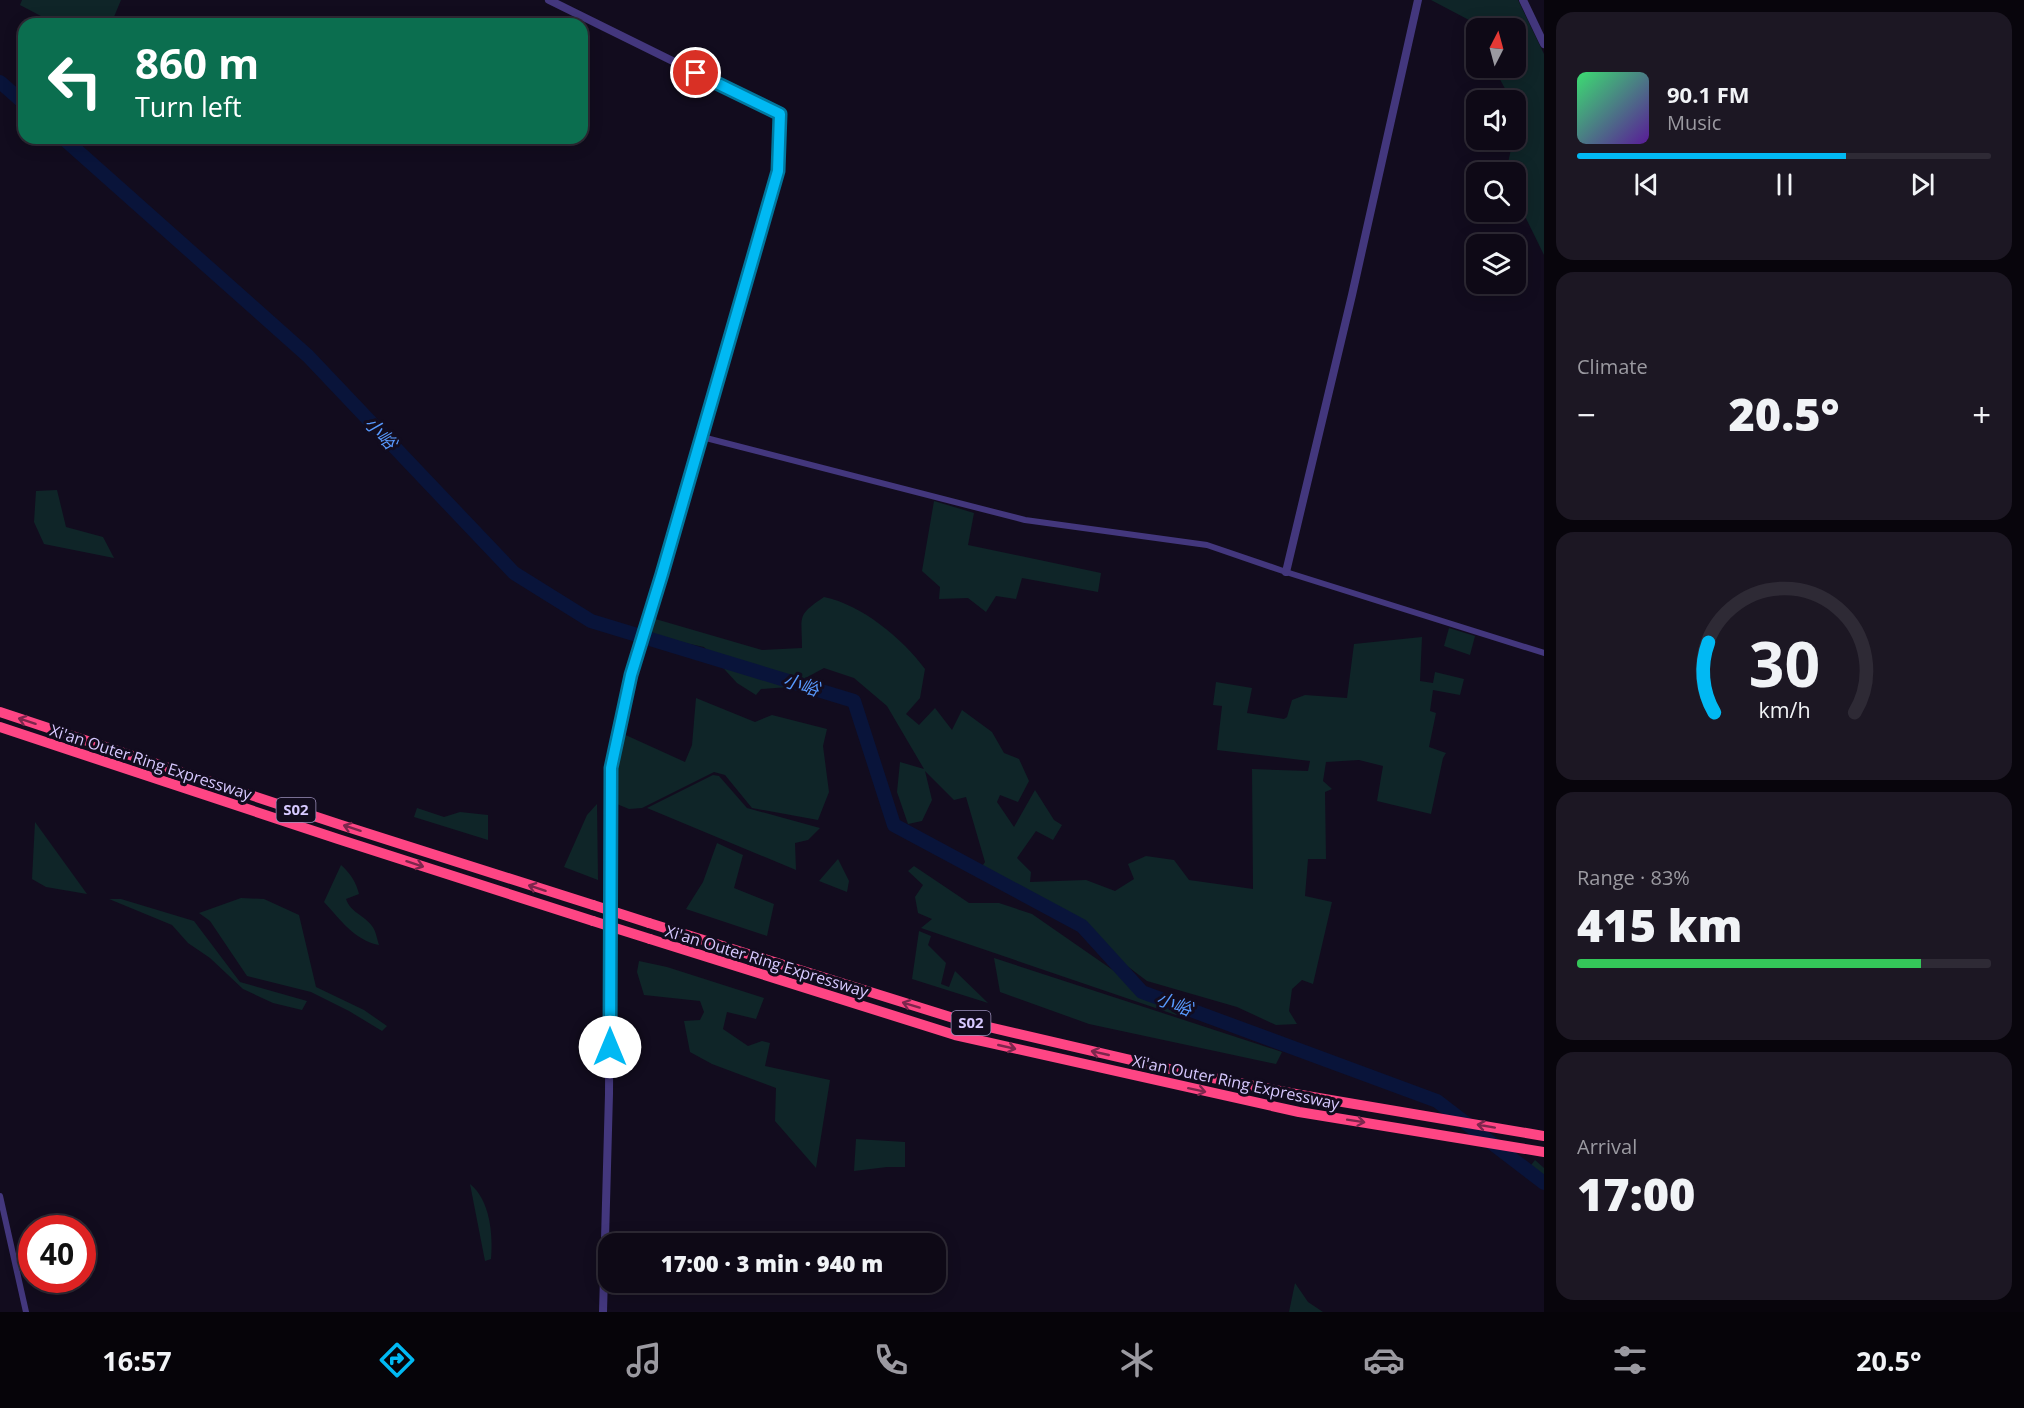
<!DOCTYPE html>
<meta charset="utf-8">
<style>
:root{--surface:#0e0916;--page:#1c1723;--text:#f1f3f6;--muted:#9b9aa1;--line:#2e2a35;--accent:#01b9f3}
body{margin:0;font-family:"Open Sans","Noto Sans SC",sans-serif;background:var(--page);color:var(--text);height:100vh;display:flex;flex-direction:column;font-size:22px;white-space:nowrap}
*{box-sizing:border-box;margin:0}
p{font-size:20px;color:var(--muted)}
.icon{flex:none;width:33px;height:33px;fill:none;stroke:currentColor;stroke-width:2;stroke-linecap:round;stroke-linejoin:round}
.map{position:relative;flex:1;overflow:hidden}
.drawer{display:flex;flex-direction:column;gap:12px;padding:12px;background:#08050c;width:480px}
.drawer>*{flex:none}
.guide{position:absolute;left:18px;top:18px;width:570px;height:126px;border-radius:18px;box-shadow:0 3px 15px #0003,0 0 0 2px var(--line);background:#0b6e4f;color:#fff;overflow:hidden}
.needle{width:39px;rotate:6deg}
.buttons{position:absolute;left:1466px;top:18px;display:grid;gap:12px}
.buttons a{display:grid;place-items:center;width:60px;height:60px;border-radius:12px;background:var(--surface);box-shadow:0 3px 15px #0003,0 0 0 2px var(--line);font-size:30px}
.speed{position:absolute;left:18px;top:1215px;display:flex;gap:12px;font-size:30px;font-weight:700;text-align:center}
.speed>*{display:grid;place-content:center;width:78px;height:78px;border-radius:50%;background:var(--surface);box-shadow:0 3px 15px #0003,0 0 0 2px var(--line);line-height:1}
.speed .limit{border:9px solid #d22;background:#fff;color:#111}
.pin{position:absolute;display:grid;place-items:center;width:51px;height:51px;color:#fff;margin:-26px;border:3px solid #fff;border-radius:50%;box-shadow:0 2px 6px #0007}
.me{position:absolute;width:66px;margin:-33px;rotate:0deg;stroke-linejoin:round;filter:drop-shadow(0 0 4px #0008)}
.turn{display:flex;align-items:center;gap:21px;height:126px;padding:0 18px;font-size:27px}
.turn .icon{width:78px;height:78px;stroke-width:2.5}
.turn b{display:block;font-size:42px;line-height:51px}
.big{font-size:45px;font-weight:800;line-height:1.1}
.drawer .widget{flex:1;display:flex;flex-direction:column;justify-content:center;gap:9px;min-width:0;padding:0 21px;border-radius:18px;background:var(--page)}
.drawer .dial{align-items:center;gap:0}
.dial svg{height:156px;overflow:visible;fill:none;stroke:var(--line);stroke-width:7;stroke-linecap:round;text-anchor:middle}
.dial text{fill:var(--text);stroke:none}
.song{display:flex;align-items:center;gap:18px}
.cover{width:72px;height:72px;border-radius:9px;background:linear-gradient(135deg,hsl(140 70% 55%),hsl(270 70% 35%))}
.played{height:6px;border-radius:3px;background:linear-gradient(90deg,var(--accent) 65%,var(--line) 65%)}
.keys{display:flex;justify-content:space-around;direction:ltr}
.heat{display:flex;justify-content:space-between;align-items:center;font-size:33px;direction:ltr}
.charge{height:9px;border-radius:4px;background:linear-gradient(90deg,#34c759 83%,var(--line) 0)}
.trip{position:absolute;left:598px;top:1233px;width:348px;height:60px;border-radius:18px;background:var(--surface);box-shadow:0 3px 15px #0003,0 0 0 2px var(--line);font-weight:800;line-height:60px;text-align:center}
.menu{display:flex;height:96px;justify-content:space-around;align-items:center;background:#060409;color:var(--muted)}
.menu .icon{width:42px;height:42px}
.menu .on{color:var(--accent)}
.menu b{font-size:27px;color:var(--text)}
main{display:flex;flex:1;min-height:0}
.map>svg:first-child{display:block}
.green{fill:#0f2528}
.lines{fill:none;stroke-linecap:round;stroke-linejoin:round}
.river{stroke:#09143a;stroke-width:14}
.minor{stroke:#43377d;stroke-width:6}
.tertiary{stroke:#43377d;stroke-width:8}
.motorway{stroke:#fe4584;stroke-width:10}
.motorway-bridge{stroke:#fe4584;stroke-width:10}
.oneway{stroke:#7c264c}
.route-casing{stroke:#01789e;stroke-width:15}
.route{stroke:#01b9f3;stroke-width:10}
.labels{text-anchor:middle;stroke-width:6;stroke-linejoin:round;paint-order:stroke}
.shield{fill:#120c1e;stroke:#9c90bc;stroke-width:1.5}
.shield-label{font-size:15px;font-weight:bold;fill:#d7c9ff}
.street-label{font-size:16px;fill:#d7c9ff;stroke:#120c1e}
.water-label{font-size:18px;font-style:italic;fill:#589afe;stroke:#120c1e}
</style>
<main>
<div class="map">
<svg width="1544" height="1312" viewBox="0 0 1544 1312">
<rect width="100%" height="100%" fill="#120c1e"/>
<g class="green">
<polygon points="22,0 121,0 111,24 56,24 20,5"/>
<polygon points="1431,0 1518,0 1544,54 1544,255 1515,196 1515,172 1506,172 1513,140 1515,140 1517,129 1515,100 1511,100 1494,68 1515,68 1515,28 1476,28 1476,33 1469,20"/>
<polygon points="57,490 66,527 103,537 114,558 44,544 34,522 36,491"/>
<polygon points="934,501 974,513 968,545 1101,573 1098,592 1022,578 1016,599 996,596 986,612 968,598 939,599 940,587 922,571"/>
<path d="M824,597C862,605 902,638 925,669L920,698L906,714L919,725L935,708L952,730L962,710L992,732L1004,753L1019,759L1029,781L1018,802L1000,795L997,802L1014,827L1035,790L1054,820L1062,825L1053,840L1036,831L1017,858L1031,872L1030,882L1086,880L1115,891L1134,879L1128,864L1146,856L1174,860L1189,880L1253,889L1252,769L1308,771L1310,761L1217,750L1222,706L1213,705L1216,682L1252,688L1247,713L1284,719L1287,717L1292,700L1305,695L1347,698L1354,644L1422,637L1420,681L1433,683L1435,672L1464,679L1460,695L1433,690L1430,711L1436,713L1429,747L1446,753L1443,758L1431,814L1377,801L1383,766L1359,760L1326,762L1323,781L1332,789L1325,792L1326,859H1308L1305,896L1332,902L1313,984L1302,980L1292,989L1289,1011L1297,1024L1276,1025L1237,1007L1147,981L1053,910L993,880L976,875L985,862L966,797L954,800L925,771L932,800L922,821L908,824L897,792L900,762L924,769L887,706L854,678L824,668L789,687L761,689L756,695L737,683L704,647L648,635L652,618L762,650L802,648C802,615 796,616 824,597Z"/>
<polygon points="1449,628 1475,636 1470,655 1444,646"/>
<polygon points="696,698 755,722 772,715 827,729 823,746 829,792 818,820 752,808 725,775 714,772 642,808 629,809 612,802 612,762 619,732 685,762 692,745"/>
<polygon points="713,775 719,776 747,808 820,828 808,840 795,843 796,870 647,808"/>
<polygon points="597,804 598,880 564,867 587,815"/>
<polygon points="417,808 444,817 460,812 488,815 488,840 414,817"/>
<polygon points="35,822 87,894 46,887 32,879"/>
<polygon points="717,843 743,855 734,888 774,904 767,936 686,909 703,882"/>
<polygon points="838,859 849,881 847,892 819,881"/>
<path d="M341,865C351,874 356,882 359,894L346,899C351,913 363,914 372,926C376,931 377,939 379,945C354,940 340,919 324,902Z"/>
<polygon points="914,866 969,903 999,903 1032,914 1179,1016 921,928 932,919 918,913 915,897 923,885 908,871"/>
<polygon points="241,898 264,899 299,915 316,987 364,1010 387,1026 382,1031 349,1011 311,992 247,976 210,921 199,913"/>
<polygon points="109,899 121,899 194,921 240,982 307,1001 302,1010 273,1003 243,989 210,958 188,943 172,925"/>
<polygon points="919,931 931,936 928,945 946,963 941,984 949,987 955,971 988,1003 912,979"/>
<polygon points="994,958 1282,1052 1276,1064 1089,1024 1000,992"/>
<polygon points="639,961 667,967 764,998 756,1019 727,1012 723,1029 748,1046 762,1041 770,1043 765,1066 830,1080 816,1168 775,1121 776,1088 712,1064 690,1052 684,1021 700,1020 704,1012 700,1001 644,995 637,972"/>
<polygon points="856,1139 905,1142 905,1167 887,1167 854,1171"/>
<polygon points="1535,1160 1544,1168 1544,1183 1528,1169"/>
<path d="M470,1184C490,1200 493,1234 491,1259L485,1261Z"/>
<polygon points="1295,1283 1308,1302 1323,1312 1289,1312"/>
</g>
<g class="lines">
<g class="river">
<polyline points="0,82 24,103"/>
<polyline points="63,138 308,356 514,573 591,621 854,701 894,825 1082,926 1142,992 1437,1101 1544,1183"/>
</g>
<g class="minor">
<polyline points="702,437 1025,520 1207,545 1286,572 1544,653"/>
<polyline points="0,1196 26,1312"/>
</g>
<g class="tertiary">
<polyline points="549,0 780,114 778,171 656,597 631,675 611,768 609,1094 603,1312"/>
<polyline points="1523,0 1544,44"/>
<polyline points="1286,572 1352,295 1418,0"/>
</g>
<g class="motorway">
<polyline points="0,712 341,825 593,905"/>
<polyline points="0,727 338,839 593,921"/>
<polyline points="649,923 963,1021 1187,1073 1301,1095 1544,1136"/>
<polyline points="650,939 955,1035 1299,1112 1544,1152"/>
</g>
<g class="motorway-bridge">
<polyline points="593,905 649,923"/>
<polyline points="593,921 650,939"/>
</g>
</g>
<defs><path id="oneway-shaft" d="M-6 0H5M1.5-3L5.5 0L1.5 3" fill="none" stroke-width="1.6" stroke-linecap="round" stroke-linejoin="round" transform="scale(1.5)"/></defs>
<g class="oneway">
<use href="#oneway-shaft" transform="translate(27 721) rotate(-162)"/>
<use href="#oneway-shaft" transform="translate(352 828) rotate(-162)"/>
<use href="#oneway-shaft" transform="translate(415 864) rotate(18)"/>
<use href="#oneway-shaft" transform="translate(537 888) rotate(-162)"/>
<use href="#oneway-shaft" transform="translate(911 1005) rotate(-163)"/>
<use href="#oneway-shaft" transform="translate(1007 1047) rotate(13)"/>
<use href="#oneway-shaft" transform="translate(1100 1053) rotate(-167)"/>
<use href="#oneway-shaft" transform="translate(1197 1090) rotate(12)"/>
<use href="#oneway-shaft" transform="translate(1356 1121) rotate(9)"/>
<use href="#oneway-shaft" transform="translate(1486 1126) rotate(-170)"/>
</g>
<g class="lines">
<g class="route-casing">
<polyline id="route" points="610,1047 611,768 631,675 662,574 778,171 780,114 696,73"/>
</g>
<use href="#route" class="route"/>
</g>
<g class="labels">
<g class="shield">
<rect x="276.5" y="798" width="39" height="24" rx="4.5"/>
<rect x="951.5" y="1011" width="39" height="24" rx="4.5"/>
</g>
<g class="shield-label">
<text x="296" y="815">S02</text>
<text x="971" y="1028">S02</text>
</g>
<g class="street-label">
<text transform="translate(151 762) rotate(18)" y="6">Xi'an Outer Ring Expressway</text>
<text transform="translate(767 961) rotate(17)" y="6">Xi'an Outer Ring Expressway</text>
<text transform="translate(1236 1082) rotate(12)" y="6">Xi'an Outer Ring Expressway</text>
</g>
<g class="water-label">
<text transform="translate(380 433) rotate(46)" y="6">小峪</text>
<text transform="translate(801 685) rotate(17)" y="6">小峪</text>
<text transform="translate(1174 1004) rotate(20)" y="6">小峪</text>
</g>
</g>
</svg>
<div class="buttons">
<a><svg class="needle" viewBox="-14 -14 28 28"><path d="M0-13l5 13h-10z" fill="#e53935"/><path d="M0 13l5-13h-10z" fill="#9b9aa1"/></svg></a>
<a><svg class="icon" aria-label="sound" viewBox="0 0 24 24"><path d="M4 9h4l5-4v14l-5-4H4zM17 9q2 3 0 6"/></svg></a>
<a><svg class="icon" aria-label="search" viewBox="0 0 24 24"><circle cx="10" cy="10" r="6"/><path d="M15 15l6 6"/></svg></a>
<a><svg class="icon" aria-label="layers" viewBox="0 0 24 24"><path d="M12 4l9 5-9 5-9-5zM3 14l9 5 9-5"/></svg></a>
</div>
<div class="speed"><div class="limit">40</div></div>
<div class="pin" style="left:696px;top:73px;background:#d93025"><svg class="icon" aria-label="arrive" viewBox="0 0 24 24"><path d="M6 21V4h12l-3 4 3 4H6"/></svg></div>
<svg class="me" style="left:610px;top:1047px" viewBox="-20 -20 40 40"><circle r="19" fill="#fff"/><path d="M0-13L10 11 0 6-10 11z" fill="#01b9f3"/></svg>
<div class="trip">17:00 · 3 min · 940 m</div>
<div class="guide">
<div class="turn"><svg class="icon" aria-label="left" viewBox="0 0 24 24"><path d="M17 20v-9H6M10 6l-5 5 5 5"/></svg><div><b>860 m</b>Turn left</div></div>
</div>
</div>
<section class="drawer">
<div class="widget">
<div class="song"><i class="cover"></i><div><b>90.1 FM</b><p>Music</p></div></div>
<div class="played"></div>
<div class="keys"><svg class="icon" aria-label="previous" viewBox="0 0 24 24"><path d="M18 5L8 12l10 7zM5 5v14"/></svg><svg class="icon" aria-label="pause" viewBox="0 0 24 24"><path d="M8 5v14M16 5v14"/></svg><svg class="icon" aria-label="next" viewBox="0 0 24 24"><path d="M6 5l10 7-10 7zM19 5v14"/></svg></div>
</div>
<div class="widget"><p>Climate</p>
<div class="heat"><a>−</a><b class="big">20.5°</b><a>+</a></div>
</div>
<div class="widget dial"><svg viewBox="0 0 100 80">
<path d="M14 69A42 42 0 1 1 86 69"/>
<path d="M14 69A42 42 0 0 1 11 33" stroke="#01b9f3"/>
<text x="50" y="56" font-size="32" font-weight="700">30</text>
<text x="50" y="72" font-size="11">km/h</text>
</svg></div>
<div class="widget"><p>Range · 83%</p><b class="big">415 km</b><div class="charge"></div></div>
<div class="widget"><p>Arrival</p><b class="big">17:00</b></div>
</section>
</main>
<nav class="menu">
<b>16:57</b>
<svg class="icon on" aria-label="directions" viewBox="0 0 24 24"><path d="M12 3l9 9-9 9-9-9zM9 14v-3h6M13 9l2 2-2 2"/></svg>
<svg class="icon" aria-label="music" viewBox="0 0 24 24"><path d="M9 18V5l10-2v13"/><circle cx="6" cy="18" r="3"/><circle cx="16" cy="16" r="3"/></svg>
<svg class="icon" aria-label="phone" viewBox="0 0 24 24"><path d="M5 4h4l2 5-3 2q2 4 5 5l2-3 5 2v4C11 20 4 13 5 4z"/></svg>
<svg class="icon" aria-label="climate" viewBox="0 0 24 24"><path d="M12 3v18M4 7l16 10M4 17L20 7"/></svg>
<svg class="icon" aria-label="car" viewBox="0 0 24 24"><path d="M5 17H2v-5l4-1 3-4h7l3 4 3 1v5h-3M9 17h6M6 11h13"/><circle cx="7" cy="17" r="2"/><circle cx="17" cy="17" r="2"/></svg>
<svg class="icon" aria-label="filters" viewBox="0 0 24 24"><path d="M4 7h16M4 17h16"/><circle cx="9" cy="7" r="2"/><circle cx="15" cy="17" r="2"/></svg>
<b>20.5°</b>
</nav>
